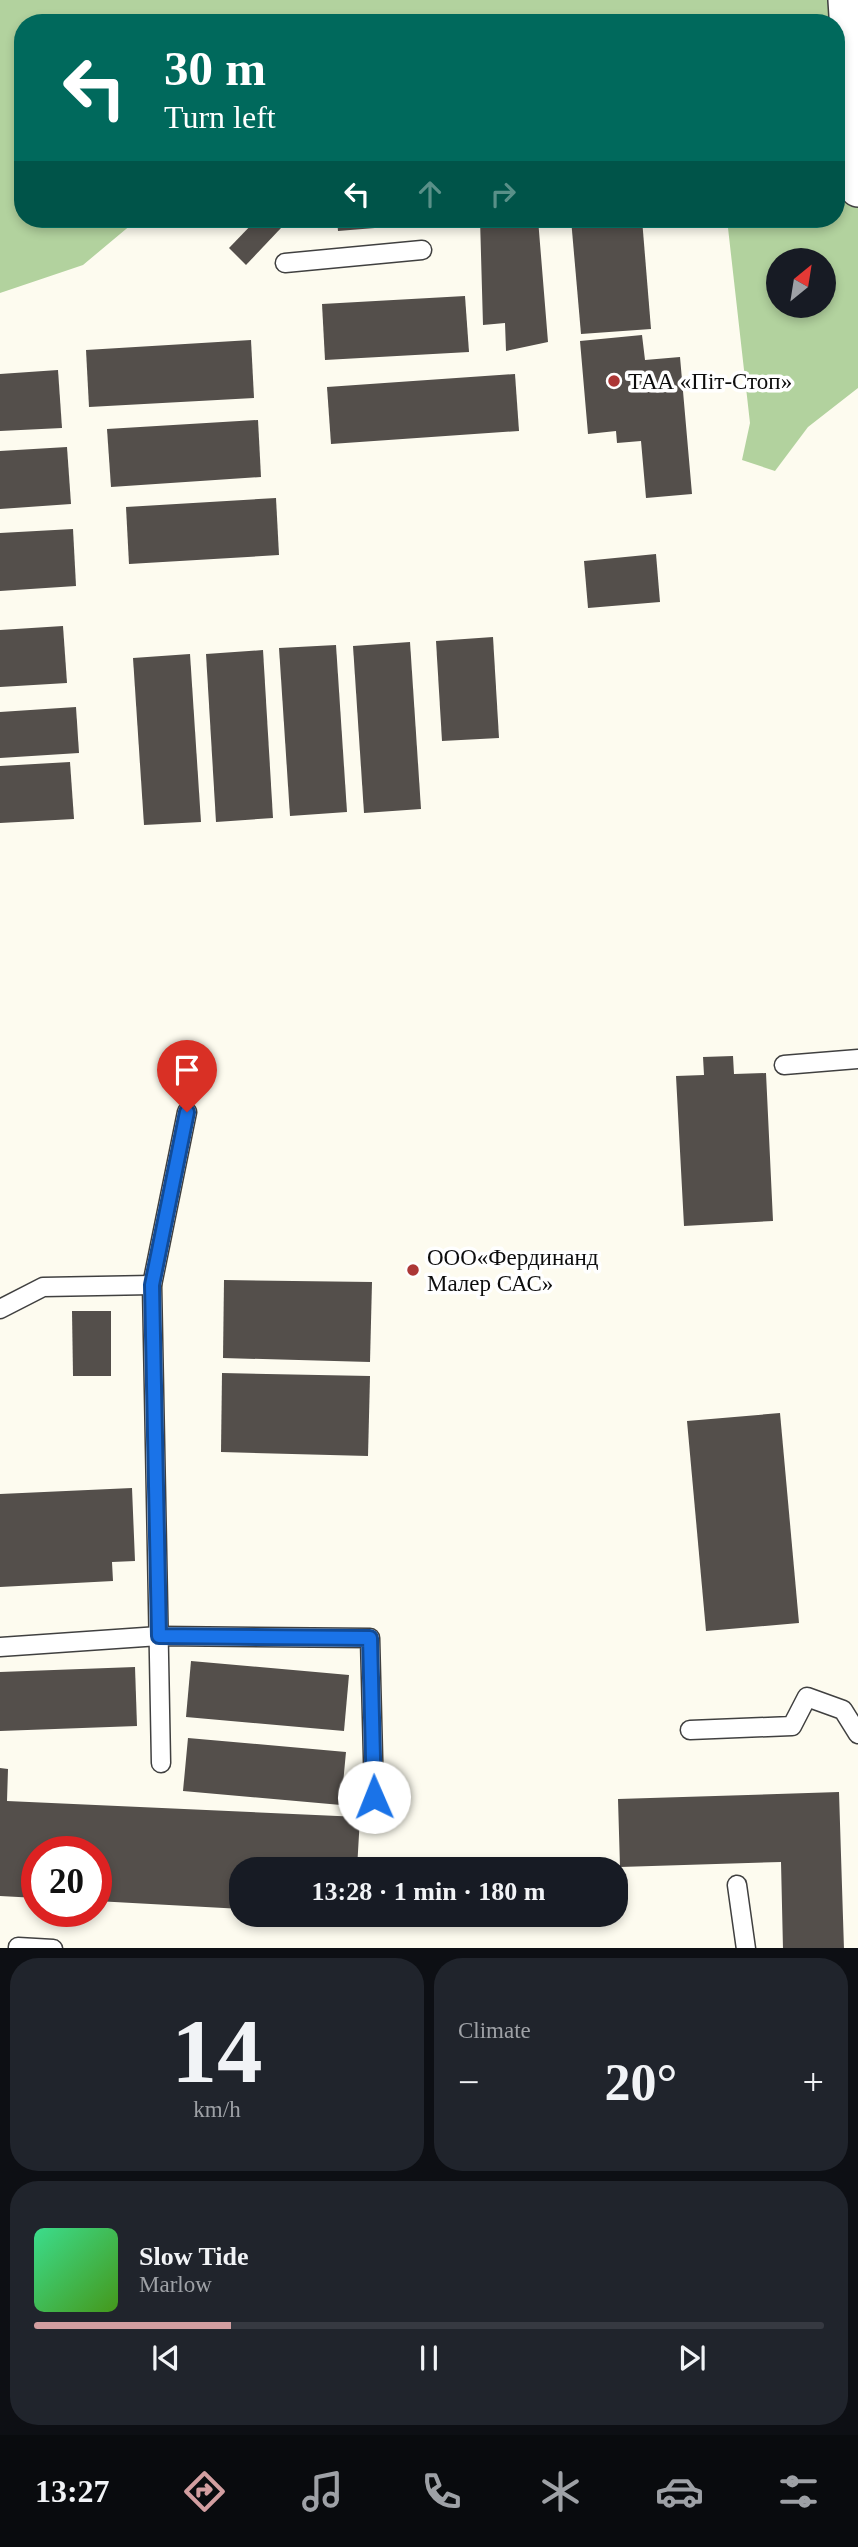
<!DOCTYPE html>
<meta charset="utf-8">
<style>
:root{--surface:#171b24;--page:#20242c;--text:#f1f3f6;--muted:#9ea1a6;--line:#363941;--accent:#d29ea0}
body{margin:0;font-family:"Times New Roman",serif;background:var(--page);color:var(--text);height:100vh;display:flex;flex-direction:column;font-size:26px;white-space:nowrap}
*{box-sizing:border-box;margin:0}
p{font-size:23px;color:var(--muted)}
.icon{flex:none;width:38px;height:38px;fill:none;stroke:currentColor;stroke-width:2;stroke-linecap:round;stroke-linejoin:round}
.map{position:relative;height:1948px;overflow:hidden}
.side{display:flex;flex-direction:column;gap:10px;padding:10px;background:#0d0f14;flex:1}
.side>*{flex:none}
.guide{position:absolute;left:14px;top:14px;width:831px;height:214px;border-radius:28px;box-shadow:0 4px 10px #0003;background:#00695c;color:#fff;overflow:hidden}
.needle{width:46px;rotate:30deg}
.tools{position:absolute;left:766px;top:248px;display:grid;gap:14px}
.tools a{display:grid;place-items:center;width:70px;height:70px;border-radius:50%;background:var(--surface);box-shadow:0 4px 10px #0003;font-size:35px}
.speed{position:absolute;left:21px;top:1836px;display:flex;gap:14px;font-size:35px;font-weight:700;text-align:center}
.speed>*{display:grid;place-content:center;width:91px;height:91px;border-radius:50%;background:var(--surface);box-shadow:0 4px 10px #0003;line-height:1}
.speed .limit{border:10px solid #d22;background:#fff;color:#111}
.pin{position:absolute;display:grid;place-items:center;width:60px;height:60px;color:#fff;margin:-72px -30px;border-radius:50% 50% 50% 0;rotate:-45deg;box-shadow:0 0 7px #0007}
.pin .icon{rotate:45deg}
.me{position:absolute;width:77px;margin:-38px;rotate:359deg;stroke-linejoin:round;filter:drop-shadow(0 0 5px #0008)}
.turn{display:flex;align-items:center;gap:24px;height:147px;padding:0 35px;font-size:32px}
.turn .icon{width:91px;height:91px;stroke-width:2.5}
.turn b{display:block;font-size:49px;line-height:60px}
.lanes{display:flex;align-items:center;height:66px;padding:0 35px;background:#0003;justify-content:center;gap:35px;direction:ltr}
.lanes .off{opacity:.35}
.big{font-size:52px;font-weight:700;line-height:1.1}
.side .card{flex:1;display:flex;flex-direction:column;justify-content:center;gap:10px;min-width:0;padding:0 24px;border-radius:28px;background:var(--page)}
.side .dial{align-items:center;gap:0}
.dial b{font-size:91px;line-height:1}
.song{display:flex;align-items:center;gap:21px}
.cover{width:84px;height:84px;border-radius:10px;background:linear-gradient(135deg,hsl(150 70% 55%),hsl(100 70% 35%))}
.played{height:7px;border-radius:4px;background:linear-gradient(90deg,var(--accent) 25%,var(--line) 25%)}
.keys{display:flex;justify-content:space-around;direction:ltr}
.heat{display:flex;justify-content:space-between;align-items:center;font-size:38px;direction:ltr}
.side .tiles{flex:1;display:grid;gap:10px;grid-template-columns:1fr 1fr}
.card:last-child{grid-column:span 2}
.trip{position:absolute;left:229px;top:1857px;width:399px;height:70px;border-radius:28px;background:var(--surface);box-shadow:0 4px 10px #0003;font-weight:700;line-height:70px;text-align:center}
.dock{display:flex;height:112px;justify-content:space-around;align-items:center;background:#090b0e;color:var(--muted)}
.dock .icon{width:49px;height:49px}
.dock .active{color:var(--accent)}
.dock b{font-size:32px;color:var(--text)}
.map>svg:first-child{display:block}
.forest{fill:#b2d29e;fill-rule:evenodd}
.building{fill:#544f4b}
.lines{fill:none;stroke-linecap:round;stroke-linejoin:round}
.lane-casing{stroke:#404040;stroke-width:21}
.street-casing{stroke:#404040;stroke-width:38}
.lane{stroke:#fff;stroke-width:18}
.street{stroke:#fff;stroke-width:35}
.route-casing{stroke:#114b97;stroke-width:18}
.route{stroke:#1a73e8;stroke-width:12}
.poi-dot{fill:#ac3736;stroke:#fff;stroke-width:2.5}
.labels{text-anchor:middle;stroke-width:7;stroke-linejoin:round;paint-order:stroke}
.poi-label{font-size:23px;fill:#0d0d0d;stroke:#fff;text-anchor:start}
</style>
<div class="map">
<svg width="858" height="1949" viewBox="0 0 858 1949">
<rect width="100%" height="100%" fill="#fdfbef"/>
<path class="forest" d="M0,0H858V388L808,427L775,471L742,460L750,423L727,219H836V23H497L382,14L371,23H23V219H138L83,265L0,293ZM779,261H824V306H779Z"/>
<g class="building">
<polygon points="257,219 271,219 281,228 246,265 229,248"/>
<polygon points="337,219 461,219 461,221 338,231"/>
<polygon points="480,219 538,219 548,342 506,351 505,323 483,325"/>
<polygon points="571,219 642,219 651,329 581,334"/>
<polygon points="465,296 469,352 325,360 322,304"/>
<polygon points="642,335 645,360 680,357 692,494 646,498 641,441 617,443 616,431 588,434 580,341"/>
<polygon points="251,340 254,398 89,407 86,350"/>
<polygon points="58,370 62,428 0,431 0,374"/>
<polygon points="515,374 519,431 331,444 327,387"/>
<polygon points="258,420 261,477 111,487 107,429"/>
<polygon points="67,447 71,504 0,509 0,451"/>
<polygon points="276,498 279,555 129,564 126,507"/>
<polygon points="73,529 76,586 0,591 0,533"/>
<polygon points="656,554 660,602 588,608 584,561"/>
<polygon points="63,626 67,683 0,687 0,630"/>
<polygon points="493,637 499,738 442,741 436,641"/>
<polygon points="410,642 421,809 364,813 353,646"/>
<polygon points="336,645 347,812 290,816 279,648"/>
<polygon points="263,650 273,818 216,822 206,654"/>
<polygon points="190,654 201,822 144,825 133,658"/>
<polygon points="76,707 79,753 0,758 0,712"/>
<polygon points="70,762 74,819 0,823 0,766"/>
<polygon points="733,1056 734,1074 766,1073 773,1221 684,1226 676,1076 704,1075 703,1057"/>
<polygon points="224,1280 372,1282 370,1362 223,1358"/>
<polygon points="72,1311 111,1311 111,1376 73,1376"/>
<polygon points="222,1373 370,1376 368,1456 221,1452"/>
<polygon points="780,1413 799,1623 706,1631 687,1421"/>
<polygon points="132,1488 135,1561 112,1562 113,1581 0,1587 0,1494"/>
<polygon points="191,1661 349,1675 344,1731 186,1717"/>
<polygon points="135,1667 137,1726 0,1731 0,1672"/>
<polygon points="188,1738 346,1752 341,1805 183,1791"/>
<polygon points="0,1768 8,1769 7,1801 360,1817 357,1869 242,1869 242,1909 96,1901 96,1852 37,1852 37,1898 0,1896"/>
<polygon points="839,1792 844,1949 783,1949 781,1862 620,1867 618,1799"/>
</g>
<g class="lines">
<g class="lane-casing">
<g id="lane">
<polyline points="285,263 422,250"/>
<polyline points="784,1065 858,1059"/>
<polyline points="0,1309 43,1287 152,1285"/>
<polyline points="0,1647 159,1636 370,1638 374,1797"/>
<polyline points="690,1730 792,1726 807,1697 843,1710 858,1734"/>
<polyline points="161,1763 152,1285 187,1112"/>
<polyline points="737,1885 746,1949"/>
<polyline points="18,1947 53,1949"/>
</g>
</g>
<g class="street-casing">
<polyline id="street" points="846,0 858,189"/>
</g>
<use href="#lane" class="lane"/>
<use href="#street" class="street"/>
</g>
<g class="lines">
<g class="route-casing">
<polyline id="route" points="187,1112 152,1285 159,1636 370,1638 374,1797"/>
</g>
<use href="#route" class="route"/>
</g>
<g class="poi-dot">
<circle cx="614" cy="381" r="7"/>
<circle cx="413" cy="1270" r="7"/>
</g>
<g class="labels">
<g class="poi-label">
<text x="628" y="389">ТАА «Піт-Стоп»</text>
<text x="427" y="1265">ООО«Фердинанд<tspan x="427" dy="26">Малер САС»</tspan></text>
</g>
</g>
</svg>
<div class="tools">
<a><svg class="needle" viewBox="-14 -14 28 28"><path d="M0-13l5 13h-10z" fill="#e53935"/><path d="M0 13l5-13h-10z" fill="#9ea1a6"/></svg></a>
</div>
<div class="speed"><div class="limit">20</div></div>
<div class="pin" style="left:187px;top:1112px;background:#d93025"><svg class="icon" aria-label="arrive" viewBox="0 0 24 24"><path d="M6 21V4h12l-3 4 3 4H6"/></svg></div>
<svg class="me" style="left:374px;top:1797px" viewBox="-20 -20 40 40"><circle r="19" fill="#fff"/><path d="M0-13L10 11 0 6-10 11z" fill="#1a73e8"/></svg>
<div class="trip">13:28 · 1 min · 180 m</div>
<div class="guide">
<div class="turn"><svg class="icon" aria-label="left" viewBox="0 0 24 24"><path d="M17 20v-9H6M10 6l-5 5 5 5"/></svg><div><b>30 m</b>Turn left</div></div>
<div class="lanes"><svg class="icon" aria-label="left" viewBox="0 0 24 24"><path d="M17 20v-9H6M10 6l-5 5 5 5"/></svg><svg class="icon off" aria-label="ahead" viewBox="0 0 24 24"><path d="M12 20V5M6 11l6-6 6 6"/></svg><svg class="icon off" aria-label="right" viewBox="0 0 24 24"><path d="M7 20v-9h11M14 6l5 5-5 5"/></svg></div>
</div>
</div>
<section class="side">
<div class="tiles">
<div class="card dial"><b>14</b><p>km/h</p></div>
<div class="card"><p>Climate</p>
<div class="heat"><a>−</a><b class="big">20°</b><a>+</a></div>
</div>
<div class="card">
<div class="song"><i class="cover"></i><div><b>Slow Tide</b><p>Marlow</p></div></div>
<div class="played"></div>
<div class="keys"><svg class="icon" aria-label="previous" viewBox="0 0 24 24"><path d="M18 5L8 12l10 7zM5 5v14"/></svg><svg class="icon" aria-label="pause" viewBox="0 0 24 24"><path d="M8 5v14M16 5v14"/></svg><svg class="icon" aria-label="next" viewBox="0 0 24 24"><path d="M6 5l10 7-10 7zM19 5v14"/></svg></div>
</div>
</div>
</section>
<nav class="dock">
<b>13:27</b>
<svg class="icon active" aria-label="directions" viewBox="0 0 24 24"><path d="M12 3l9 9-9 9-9-9zM9 14v-3h6M13 9l2 2-2 2"/></svg>
<svg class="icon" aria-label="music" viewBox="0 0 24 24"><path d="M9 18V5l10-2v13"/><circle cx="6" cy="18" r="3"/><circle cx="16" cy="16" r="3"/></svg>
<svg class="icon" aria-label="phone" viewBox="0 0 24 24"><path d="M5 4h4l2 5-3 2q2 4 5 5l2-3 5 2v4C11 20 4 13 5 4z"/></svg>
<svg class="icon" aria-label="climate" viewBox="0 0 24 24"><path d="M12 3v18M4 7l16 10M4 17L20 7"/></svg>
<svg class="icon" aria-label="car" viewBox="0 0 24 24"><path d="M5 17H2v-5l4-1 3-4h7l3 4 3 1v5h-3M9 17h6M6 11h13"/><circle cx="7" cy="17" r="2"/><circle cx="17" cy="17" r="2"/></svg>
<svg class="icon" aria-label="filters" viewBox="0 0 24 24"><path d="M4 7h16M4 17h16"/><circle cx="9" cy="7" r="2"/><circle cx="15" cy="17" r="2"/></svg>
</nav>
